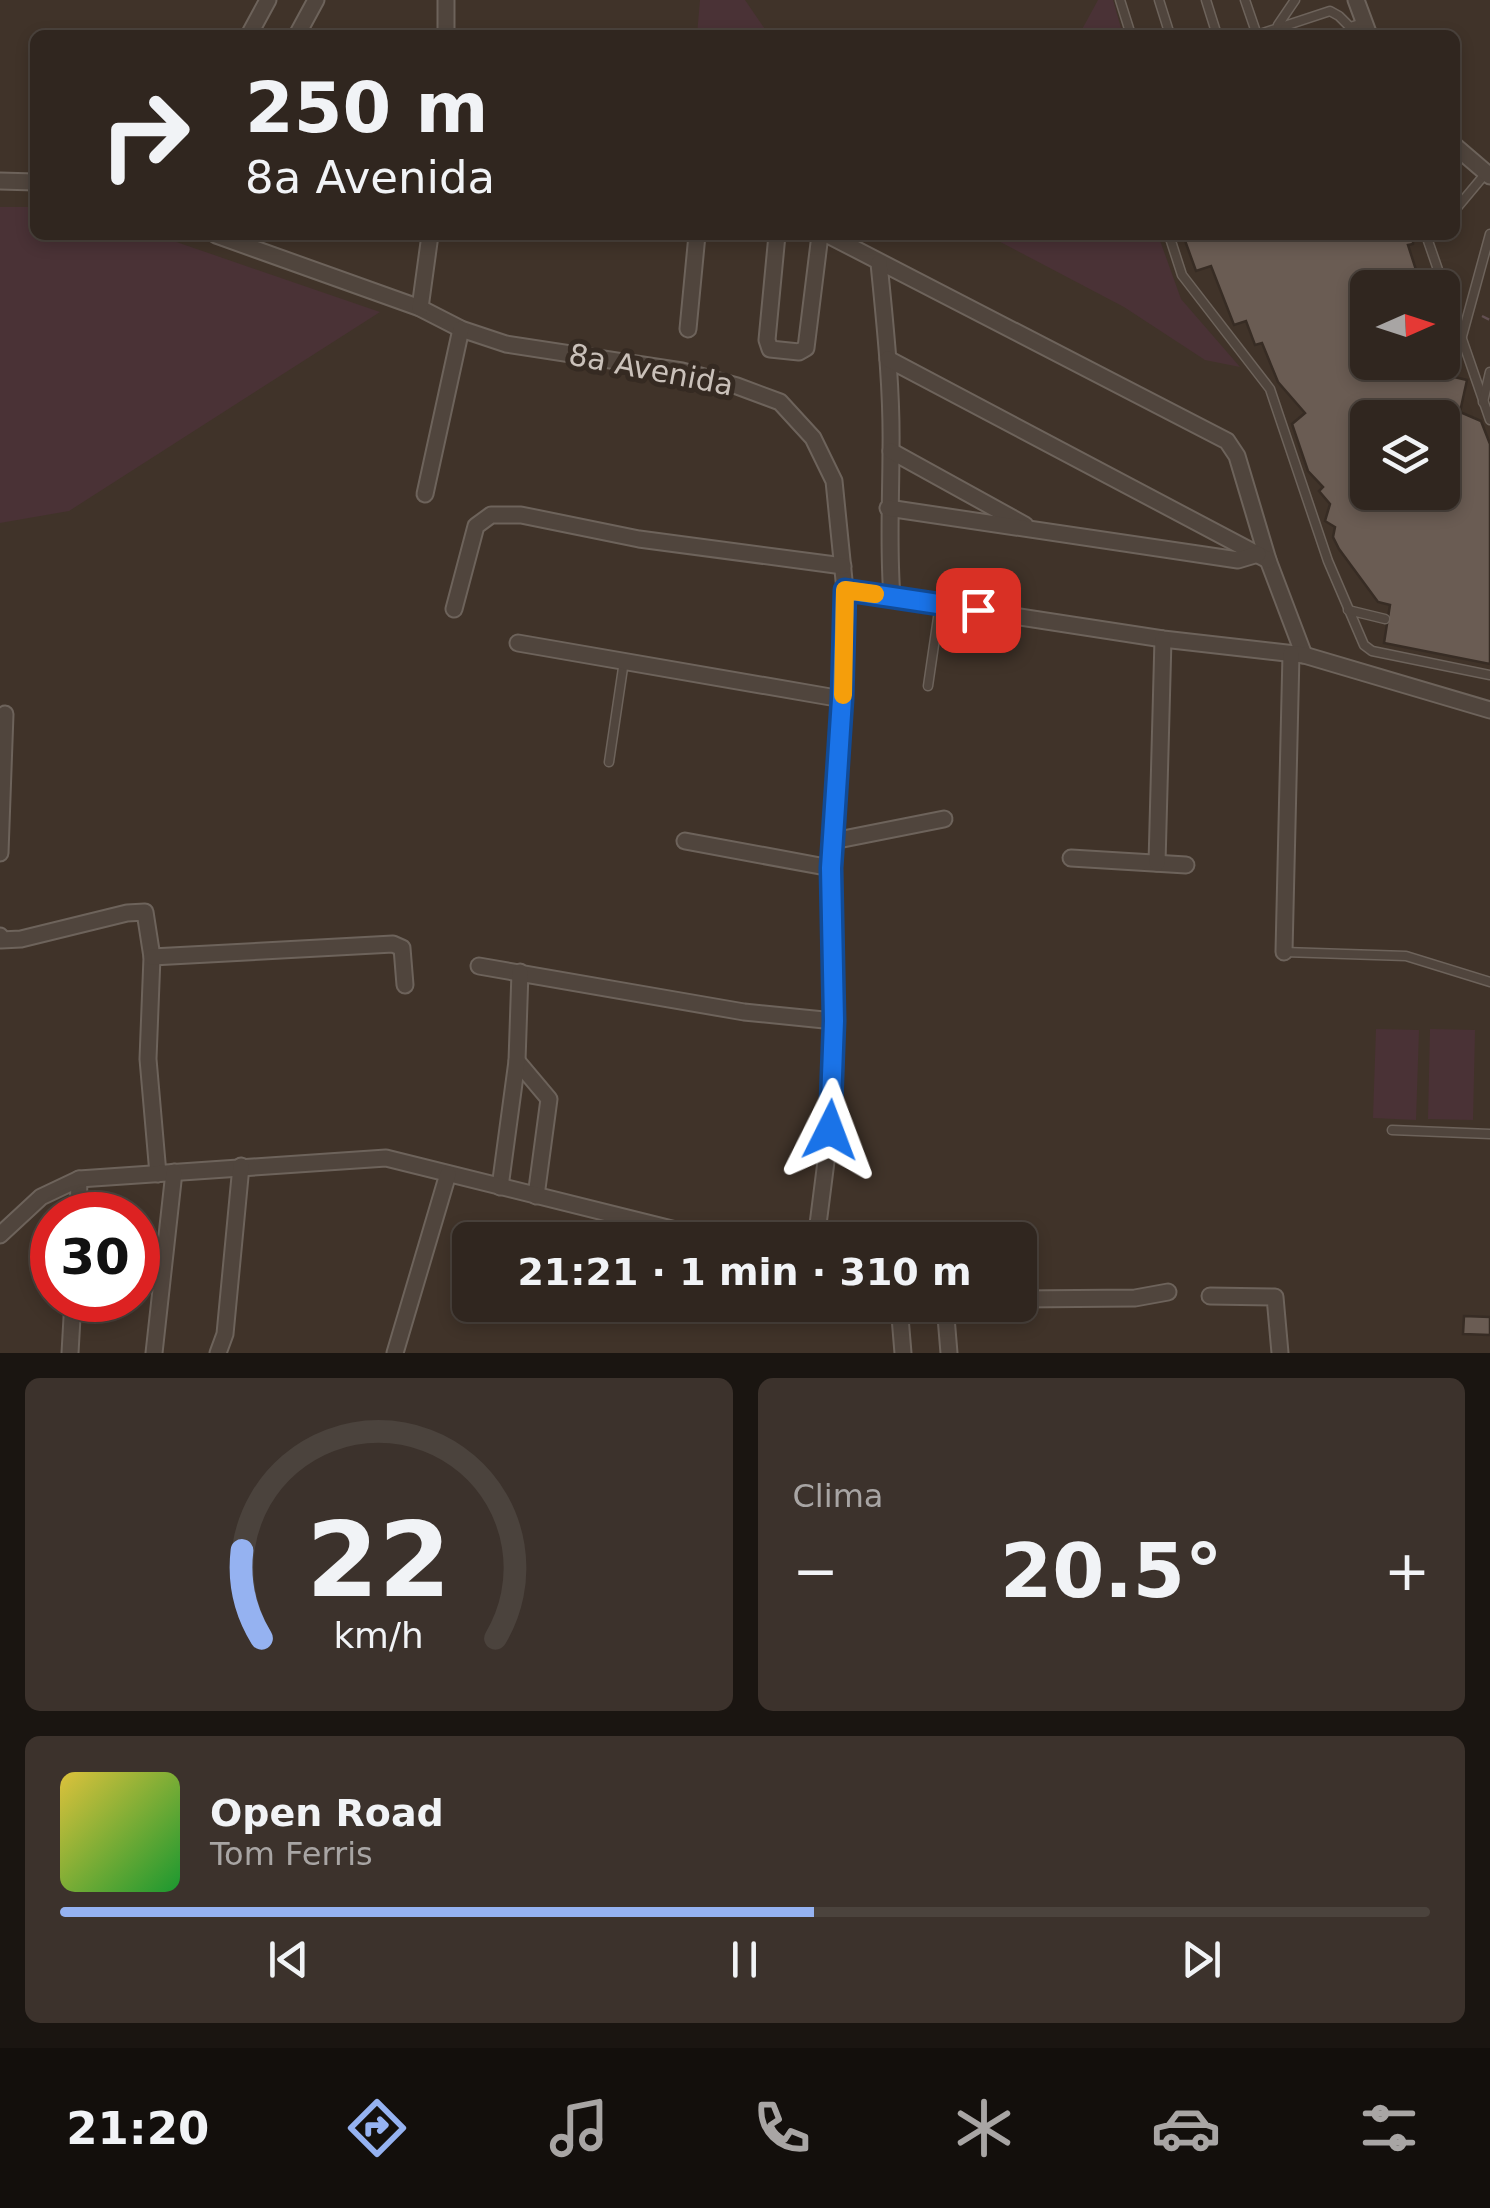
<!DOCTYPE html>
<html lang="es">
<meta charset="utf-8">
<style>
:root{--surface:#30261f;--page:#3c322c;--text:#f1f3f6;--muted:#a8a5a4;--line:#4b433d;--accent:#95b2f1}
body{margin:0;font-family:"DejaVu Sans",sans-serif;background:var(--page);color:var(--text);height:100vh;display:flex;flex-direction:column;font-size:38px;white-space:nowrap}
*{box-sizing:border-box;margin:0}
p{font-size:32px;color:var(--muted)}
.icon{flex:none;width:55px;height:55px;fill:none;stroke:currentColor;stroke-width:2;stroke-linecap:round;stroke-linejoin:round}
.map{position:relative;height:1353px;overflow:hidden}
.drawer{display:flex;flex-direction:column;gap:25px;padding:25px;background:#1a1511;flex:1}
.drawer>*{flex:none}
.banner{position:absolute;left:30px;top:30px;width:1430px;height:210px;border-radius:15px;box-shadow:0 5px 15px #0003,0 0 0 2px var(--line);background:#30261f;color:var(--text);overflow:hidden}
.needle{width:65px;rotate:87deg}
.tools{position:absolute;left:1350px;top:270px;display:grid;gap:20px}
.tools a{display:grid;place-items:center;width:110px;height:110px;border-radius:15px;background:var(--surface);box-shadow:0 5px 15px #0003,0 0 0 2px var(--line);font-size:50px}
.speed{position:absolute;left:30px;top:1192px;display:flex;gap:20px;font-size:50px;font-weight:700;text-align:center}
.speed>*{display:grid;place-content:center;width:130px;height:130px;border-radius:50%;background:var(--surface);box-shadow:0 5px 15px #0003,0 0 0 2px var(--line);line-height:1}
.speed .limit{border:15px solid #d22;background:#fff;color:#111}
.pin{position:absolute;display:grid;place-items:center;width:85px;height:85px;color:#fff;margin:-42px;border-radius:20px;box-shadow:0 5px 15px #0006}
.me{position:absolute;width:110px;margin:-55px;rotate:3deg;stroke-linejoin:round;filter:drop-shadow(0 0 8px #0008)}
.turn{display:flex;align-items:center;gap:35px;height:210px;padding:0 50px;font-size:45px}
.turn .icon{width:130px;height:130px;stroke-width:2.5}
.turn b{display:block;font-size:70px;line-height:85px}
.big{font-size:75px;font-weight:600;line-height:1.1}
.drawer .widget{flex:1;display:flex;flex-direction:column;justify-content:center;gap:15px;min-width:0;padding:0 35px;border-radius:15px;background:var(--page)}
.drawer .dial{align-items:center;gap:0}
.dial svg{height:260px;overflow:visible;fill:none;stroke:var(--line);stroke-width:7;stroke-linecap:round;text-anchor:middle}
.dial text{fill:var(--text);stroke:none}
.song{display:flex;align-items:center;gap:30px}
.cover{width:120px;height:120px;border-radius:15px;background:linear-gradient(135deg,hsl(50 70% 55%),hsl(130 70% 35%))}
.played{height:10px;border-radius:5px;background:linear-gradient(90deg,var(--accent) 55%,var(--line) 55%)}
.keys{display:flex;justify-content:space-around;direction:ltr}
.heat{display:flex;justify-content:space-between;align-items:center;font-size:55px;direction:ltr}
.drawer .tiles{flex:1;display:grid;gap:25px;grid-template-columns:1fr 1fr}
.widget:last-child{grid-column:span 2}
.trip{position:absolute;left:452px;top:1222px;width:585px;height:100px;border-radius:15px;background:var(--surface);box-shadow:0 5px 15px #0003,0 0 0 2px var(--line);font-weight:600;line-height:100px;text-align:center}
.dock{display:flex;height:160px;justify-content:space-around;align-items:center;background:#130f0c;color:var(--muted)}
.dock .icon{width:70px;height:70px}
.dock .selected{color:var(--accent)}
.dock b{font-size:45px;color:var(--text)}
.map>svg:first-child{display:block}
.green{fill:#4a3236}
.building{fill:#6a5c53;stroke:#372c24;stroke-width:2.5;fill-rule:evenodd}
.lines{fill:none;stroke-linecap:round;stroke-linejoin:round}
.lane-casing{stroke:#6d635b;stroke-width:11}
.street-casing{stroke:#6d635b;stroke-width:19}
.path{stroke:#635052;stroke-width:2.5;stroke-dasharray:8 8;stroke-linecap:butt}
.lane{stroke:#50453d;stroke-width:8}
.street{stroke:#50453d;stroke-width:15}
.route-casing{stroke:#114b97;stroke-width:25}
.route{stroke:#1a73e8;stroke-width:18}
.slow{stroke:#f59e0b;stroke-width:18}
.labels{text-anchor:middle;stroke-width:10;stroke-linejoin:round;paint-order:stroke}
.street-label{font-size:30px;fill:#cac1ba;stroke:#352a22}
</style>
<div class="map">
<svg width="1490" height="1353" viewBox="0 0 1490 1353">
<rect width="100%" height="100%" fill="#403329"/>
<g class="green">
<polygon points="700,0 745,0 769,35 697,35"/>
<polygon points="1098,0 1113,0 1123,35 1079,35"/>
<polygon points="0,207 35,207 35,235 156,235 380,312 69,511 0,523"/>
<polygon points="987,235 1158,235 1181,299 1240,367 1205,360 1124,307"/>
<polygon points="1376,1029 1419,1030 1416,1120 1373,1118"/>
<polygon points="1430,1029 1475,1030 1473,1120 1428,1119"/>
</g>
<g class="building">
<path d="M1183,235H1413V244L1408,245L1417,273L1431,277L1428,288H1368V362H1439L1452,366L1450,376L1467,380L1460,412L1481,421L1490,444V664L1384,643L1390,605L1378,602L1339,549L1333,537L1335,527L1325,521L1330,504L1319,491L1323,487L1308,471L1292,424L1305,413L1278,382L1262,343L1255,345L1246,321L1234,325L1211,266L1196,271ZM1368,418H1442V492H1368Z"/>
<polygon points="1464,1316 1490,1317 1490,1335 1463,1334"/>
</g>
<g class="lines">
<g class="lane-casing">
<g id="lane">
<polyline points="1120,0 1131,35"/>
<polyline points="1159,0 1170,35"/>
<polyline points="1206,0 1217,35"/>
<polyline points="1245,0 1257,35 1330,11 1339,16 1350,27 1363,23"/>
<polyline points="1278,25 1295,0"/>
<polyline points="1455,210 1486,173"/>
<polyline points="1169,235 1182,275 1270,389 1328,561 1364,645 1372,651 1490,675"/>
<polyline points="1426,235 1490,420"/>
<polyline points="1461,340 1490,234"/>
<polyline points="1483,402 1490,372"/>
<polyline points="1348,610 1385,619"/>
<polyline points="928,686 940,604"/>
<polyline points="609,762 624,661"/>
<polyline points="1284,952 1406,956 1490,982"/>
<polyline points="1392,1130 1490,1134"/>
</g>
</g>
<g class="street-casing">
<g id="street">
<polyline points="446,0 446,35"/>
<polyline points="1356,0 1369,35"/>
<polyline points="249,35 268,0"/>
<polyline points="297,35 316,0"/>
<polyline points="1455,146 1490,176"/>
<polyline points="0,181 35,182"/>
<polyline points="216,235 420,308 461,329 506,344 682,371 737,386 780,402 813,438 834,481 845,590 842,699 831,868 834,1052 830,1130 816,1240"/>
<polyline points="777,235 767,340 770,349 799,352 806,348 820,235"/>
<polyline points="828,235 1227,441 1237,456 1268,560 1304,655"/>
<path d="M879,263C885,325 892,387 891,449C891,499 888,547 892,597"/>
<polyline points="420,308 430,235"/>
<polyline points="688,329 697,235"/>
<polyline points="888,359 1268,560"/>
<polyline points="891,451 1025,525"/>
<polyline points="425,494 461,329"/>
<polyline points="888,508 1238,560 1258,554"/>
<polyline points="845,590 1163,639 1304,655 1490,710"/>
<polyline points="454,609 476,526 491,515 521,515 639,539 843,566"/>
<polyline points="518,643 842,699"/>
<polyline points="685,841 831,868"/>
<polyline points="833,841 944,819"/>
<polyline points="0,853 5,714"/>
<polyline points="1071,858 1186,865"/>
<polyline points="1157,863 1163,639"/>
<polyline points="0,936 1,940 21,939 127,913 145,912 152,957 148,1059 158,1174"/>
<polyline points="1284,952 1291,654"/>
<polyline points="152,957 393,944 402,948 405,985"/>
<polyline points="479,966 744,1012 834,1021"/>
<polyline points="517,1061 549,1099 536,1196"/>
<polyline points="500,1187 517,1061 520,972"/>
<polyline points="78,1215 79,1179"/>
<polyline points="0,1235 41,1197 79,1179 386,1158 716,1240"/>
<polyline points="1210,1296 1275,1297 1280,1353"/>
<polyline points="1020,1299 1135,1298 1168,1292"/>
<polyline points="899,1305 903,1353"/>
<polyline points="945,1305 949,1353"/>
<polyline points="70,1353 73,1300"/>
<polyline points="154,1353 174,1172"/>
<polyline points="218,1353 225,1334 241,1166"/>
<polyline points="395,1353 448,1174"/>
</g>
</g>
<polyline class="path" points="1482,316 1490,320"/>
<use href="#lane" class="lane"/>
<use href="#street" class="street"/>
</g>
<g class="lines">
<g class="route-casing">
<polyline id="route" points="830,1130 834,1021 831,868 842,699 845,590 978,610"/>
</g>
<use href="#route" class="route"/>
<polyline class="slow" points="843,695 845,590 875,594"/>
</g>
<g class="labels">
<g class="street-label">
<text transform="translate(651 370) rotate(11)" y="10">8a Avenida</text>
</g>
</g>
</svg>
<div class="tools">
<a><svg class="needle" viewBox="-14 -14 28 28"><path d="M0-13l5 13h-10z" fill="#e53935"/><path d="M0 13l5-13h-10z" fill="#a8a5a4"/></svg></a>
<a><svg class="icon" aria-label="layers" viewBox="0 0 24 24"><path d="M12 4l9 5-9 5-9-5zM3 14l9 5 9-5"/></svg></a>
</div>
<div class="speed"><div class="limit">30</div></div>
<div class="pin" style="left:978px;top:610px;background:#d93025"><svg class="icon" aria-label="arrive" viewBox="0 0 24 24"><path d="M6 21V4h12l-3 4 3 4H6"/></svg></div>
<svg class="me" style="left:830px;top:1130px" viewBox="-20 -20 40 40"><path d="M0-17L14 15 0 8-14 15z" fill="#1a73e8" stroke="#fff" stroke-width="4"/></svg>
<div class="trip">21:21 · 1 min · 310 m</div>
<div class="banner">
<div class="turn"><svg class="icon" aria-label="right" viewBox="0 0 24 24"><path d="M7 20v-9h11M14 6l5 5-5 5"/></svg><div><b>250 m</b>8a Avenida</div></div>
</div>
</div>
<section class="drawer">
<div class="tiles">
<div class="widget dial"><svg viewBox="0 0 100 80">
<path d="M14 69A42 42 0 1 1 86 69"/>
<path d="M14 69A42 42 0 0 1 8 42" stroke="#95b2f1"/>
<text x="50" y="56" font-size="32" font-weight="700">22</text>
<text x="50" y="72" font-size="11">km/h</text>
</svg></div>
<div class="widget"><p>Clima</p>
<div class="heat"><a>−</a><b class="big">20.5°</b><a>+</a></div>
</div>
<div class="widget">
<div class="song"><i class="cover"></i><div><b>Open Road</b><p>Tom Ferris</p></div></div>
<div class="played"></div>
<div class="keys"><svg class="icon" aria-label="previous" viewBox="0 0 24 24"><path d="M18 5L8 12l10 7zM5 5v14"/></svg><svg class="icon" aria-label="pause" viewBox="0 0 24 24"><path d="M8 5v14M16 5v14"/></svg><svg class="icon" aria-label="next" viewBox="0 0 24 24"><path d="M6 5l10 7-10 7zM19 5v14"/></svg></div>
</div>
</div>
</section>
<nav class="dock">
<b>21:20</b>
<svg class="icon selected" aria-label="directions" viewBox="0 0 24 24"><path d="M12 3l9 9-9 9-9-9zM9 14v-3h6M13 9l2 2-2 2"/></svg>
<svg class="icon" aria-label="music" viewBox="0 0 24 24"><path d="M9 18V5l10-2v13"/><circle cx="6" cy="18" r="3"/><circle cx="16" cy="16" r="3"/></svg>
<svg class="icon" aria-label="phone" viewBox="0 0 24 24"><path d="M5 4h4l2 5-3 2q2 4 5 5l2-3 5 2v4C11 20 4 13 5 4z"/></svg>
<svg class="icon" aria-label="climate" viewBox="0 0 24 24"><path d="M12 3v18M4 7l16 10M4 17L20 7"/></svg>
<svg class="icon" aria-label="car" viewBox="0 0 24 24"><path d="M5 17H2v-5l4-1 3-4h7l3 4 3 1v5h-3M9 17h6M6 11h13"/><circle cx="7" cy="17" r="2"/><circle cx="17" cy="17" r="2"/></svg>
<svg class="icon" aria-label="filters" viewBox="0 0 24 24"><path d="M4 7h16M4 17h16"/><circle cx="9" cy="7" r="2"/><circle cx="15" cy="17" r="2"/></svg>
</nav>
